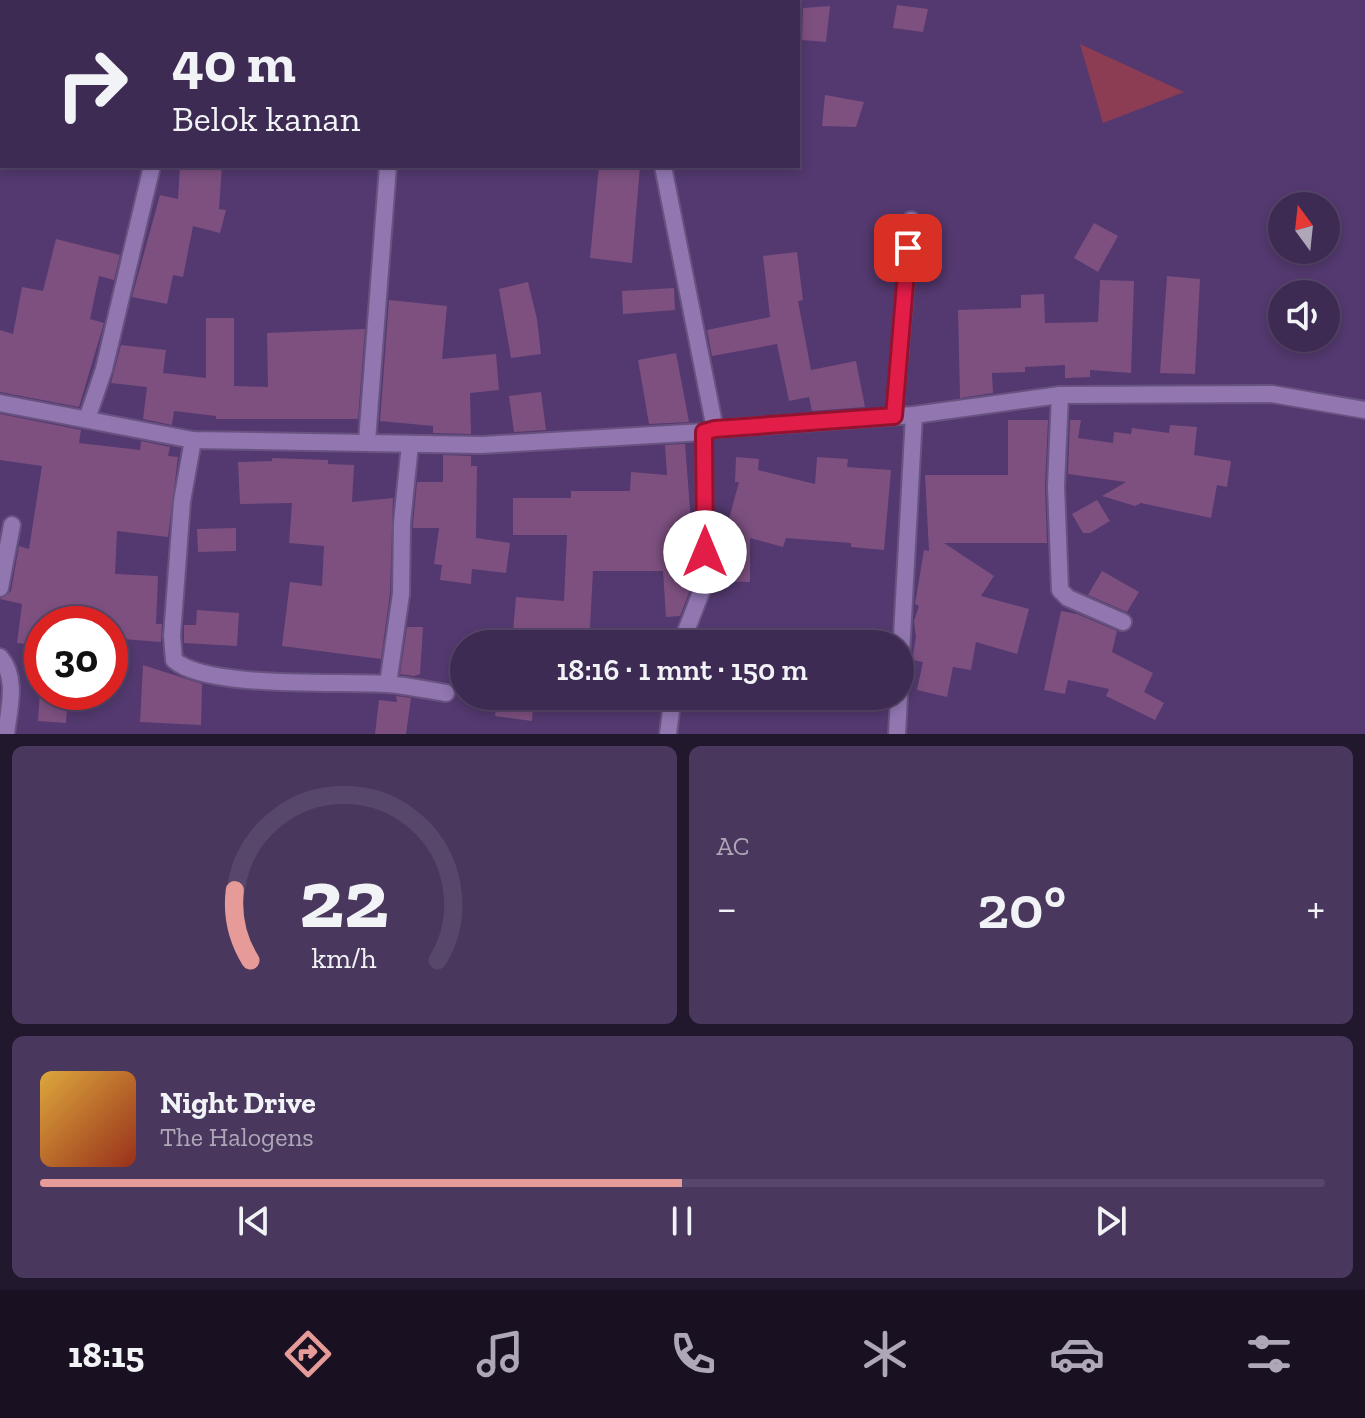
<!DOCTYPE html>
<html lang="id">
<meta charset="utf-8">
<style>
:root{--surface:#3e2b53;--page:#49375d;--text:#f1f3f6;--muted:#ada7b8;--line:#57476a;--accent:#e69b98}
body{margin:0;font-family:"Zilla Slab",serif;background:var(--page);color:var(--text);height:100vh;display:flex;flex-direction:column;font-size:30px;white-space:nowrap}
*{box-sizing:border-box;margin:0}
p{font-size:26px;color:var(--muted)}
.icon{flex:none;width:44px;height:44px;fill:none;stroke:currentColor;stroke-width:2;stroke-linecap:round;stroke-linejoin:round}
.map{position:relative;height:734px;overflow:hidden}
.drawer{display:flex;flex-direction:column;gap:12px;padding:12px;background:#22182e;flex:1}
.drawer>*{flex:none}
.top-card{position:absolute;left:0px;top:0px;width:800px;height:168px;box-shadow:0 4px 12px #0003,0 0 0 2px var(--line);background:#3e2b53;color:var(--text);overflow:hidden}
.needle{width:52px;rotate:345deg}
.buttons{position:absolute;left:1268px;top:192px;display:grid;gap:16px}
.buttons a{display:grid;place-items:center;width:72px;height:72px;border-radius:50%;background:var(--surface);box-shadow:0 4px 12px #0003,0 0 0 2px var(--line);font-size:40px}
.speed{position:absolute;left:24px;top:606px;display:flex;gap:16px;font-size:40px;font-weight:700;text-align:center}
.speed>*{display:grid;place-content:center;width:104px;height:104px;border-radius:50%;background:var(--surface);box-shadow:0 4px 12px #0003,0 0 0 2px var(--line);line-height:1}
.speed .limit{border:12px solid #d22;background:#fff;color:#111}
.pin{position:absolute;display:grid;place-items:center;width:68px;height:68px;color:#fff;margin:-34px;border-radius:16px;box-shadow:0 4px 12px #0006}
.me{position:absolute;width:88px;margin:-44px;rotate:0deg;stroke-linejoin:round;filter:drop-shadow(0 0 6px #0008)}
.turn{display:flex;align-items:center;gap:28px;height:168px;padding:0 40px;font-size:36px}
.turn .icon{width:104px;height:104px;stroke-width:2.5}
.turn b{display:block;font-size:56px;line-height:68px}
.big{font-size:60px;font-weight:600;line-height:1.1}
.drawer .card{flex:1;display:flex;flex-direction:column;justify-content:center;gap:12px;min-width:0;padding:0 28px;border-radius:12px;background:var(--page)}
.drawer .dial{align-items:center;gap:0}
.dial svg{height:208px;overflow:visible;fill:none;stroke:var(--line);stroke-width:7;stroke-linecap:round;text-anchor:middle}
.dial text{fill:var(--text);stroke:none}
.song{display:flex;align-items:center;gap:24px}
.cover{width:96px;height:96px;border-radius:12px;background:linear-gradient(135deg,hsl(40 70% 55%),hsl(10 70% 35%))}
.played{height:8px;border-radius:4px;background:linear-gradient(90deg,var(--accent) 50%,var(--line) 50%)}
.keys{display:flex;justify-content:space-around;direction:ltr}
.heat{display:flex;justify-content:space-between;align-items:center;font-size:44px;direction:ltr}
.drawer .tiles{flex:1;display:grid;gap:12px;grid-template-columns:1fr 1fr}
.card:last-child{grid-column:span 2}
.trip{position:absolute;left:450px;top:630px;width:464px;height:80px;border-radius:40px;background:var(--surface);box-shadow:0 4px 12px #0003,0 0 0 2px var(--line);font-weight:600;line-height:80px;text-align:center}
.menu{display:flex;height:128px;justify-content:space-around;align-items:center;background:#191121;color:var(--muted)}
.menu .icon{width:56px;height:56px}
.menu .active{color:var(--accent)}
.menu b{font-size:36px;color:var(--text)}
.map>svg:first-child{display:block}
.green{fill:#8c3d53}
.building{fill:#7d5080}
.lines{fill:none;stroke-linecap:round;stroke-linejoin:round}
.minor-casing{stroke:#685380;stroke-width:20}
.minor{stroke:#9176b0;stroke-width:16}
.route-casing{stroke:#92132f;stroke-width:20}
.route{stroke:#e11d48;stroke-width:14}
</style>
<div class="map">
<svg width="1365" height="734" viewBox="0 0 1365 734">
<rect width="100%" height="100%" fill="#53396f"/>
<polygon class="green" points="1080,44 1184,92 1103,123"/>
<g class="building">
<polygon points="897,5 928,9 923,32 893,28"/>
<polygon points="830,6 826,42 802,40 803,8"/>
<polygon points="825,95 864,102 856,127 822,126"/>
<polygon points="180,166 222,166 219,209 226,210 220,233 193,226 183,277 173,275 167,304 132,297 160,195 178,199"/>
<polygon points="599,166 640,166 632,263 590,258"/>
<polygon points="1094,223 1118,236 1098,272 1074,258"/>
<polygon points="56,239 120,255 114,280 99,276 90,319 104,323 79,407 0,392 0,330 13,334 22,287 43,291"/>
<polygon points="797,252 803,300 798,301 811,370 856,361 865,407 812,411 809,397 789,401 777,344 712,356 707,330 770,317 763,256"/>
<polygon points="1167,276 1200,279 1195,374 1160,373"/>
<polygon points="1100,280 1134,281 1131,373 1090,370 1090,377 1065,378 1065,365 1025,367 1025,372 992,373 993,393 960,398 958,310 1021,308 1021,295 1044,294 1045,323 1098,322"/>
<polygon points="528,282 537,319 541,354 511,358 499,289"/>
<polygon points="674,288 675,310 623,314 622,291"/>
<polygon points="389,300 447,306 442,359 496,354 499,390 470,393 471,434 433,433 433,426 380,421"/>
<polygon points="206,318 234,318 234,386 268,387 267,333 365,329 358,419 216,419 216,416 174,411 172,425 143,419 147,387 111,383 121,345 166,350 163,373 206,378"/>
<polygon points="676,353 689,422 649,424 638,360"/>
<polygon points="541,392 546,430 514,432 509,396"/>
<polygon points="0,414 81,430 79,443 140,450 141,441 170,447 168,456 178,457 168,537 117,531 115,574 158,576 156,624 162,624 161,642 110,638 110,624 42,624 42,646 17,643 22,604 0,599 11,591 19,546 29,549 42,466 0,460"/>
<polygon points="1008,420 1048,420 1045,486 1047,543 944,543 994,576 981,596 1029,609 1017,654 976,642 971,670 953,667 947,697 917,690 923,662 912,660 916,637 914,621 919,606 915,604 924,550 929,551 925,475 1008,475"/>
<polygon points="1070,420 1081,420 1078,438 1113,443 1114,432 1131,434 1132,428 1169,433 1170,425 1197,427 1194,455 1231,461 1227,487 1217,485 1211,518 1141,503 1135,506 1102,496 1126,482 1068,474"/>
<polygon points="685,444 691,522 694,523 694,580 680,616 666,617 663,571 593,571 589,644 512,644 516,597 564,601 567,535 513,535 513,498 571,498 571,491 630,491 631,472 667,475 665,445"/>
<polygon points="443,455 471,456 471,466 477,466 476,538 510,543 506,573 472,569 471,584 440,580 442,565 434,564 439,528 413,528 413,524 417,482 443,482"/>
<polygon points="736,457 759,459 758,470 815,484 817,457 848,459 847,467 891,470 884,550 851,547 851,543 786,538 783,547 750,538 750,582 716,581 716,525 727,526 739,482 735,482"/>
<polygon points="272,458 328,460 328,464 354,465 352,502 393,498 390,593 381,659 282,646 290,582 322,586 324,546 289,543 292,503 240,504 238,462 272,461"/>
<polygon points="1097,500 1110,521 1090,533 1083,533 1072,514"/>
<polygon points="236,528 236,551 198,552 197,529"/>
<polygon points="1102,571 1139,592 1127,612 1088,595"/>
<polygon points="197,610 239,613 237,646 184,643 184,625 196,625"/>
<polygon points="1061,611 1077,614 1117,631 1112,652 1153,673 1144,692 1164,703 1155,720 1106,696 1109,689 1068,680 1065,694 1044,690"/>
<polygon points="407,627 423,627 420,674 414,676 400,674"/>
<polygon points="143,665 202,684 201,725 140,722"/>
<polygon points="40,692 68,692 66,723 38,721"/>
<polygon points="396,696 411,698 406,734 375,734 379,700 397,702"/>
<polygon points="498,696 534,696 532,721 495,716"/>
</g>
<g class="lines">
<g class="minor-casing">
<g id="minor">
<polyline points="187,2 188,0"/>
<polyline points="471,2 477,0"/>
<polyline points="674,2 680,0"/>
<polyline points="663,166 715,429"/>
<polyline points="1060,395 1056,486 1060,590 1068,598 1123,622"/>
<polyline points="0,403 193,440 482,445 704,432 715,429 914,415 1060,395 1272,394 1365,410"/>
<polyline points="894,416 911,220"/>
<polyline points="87,419 104,369 152,166"/>
<path d="M193,440L182,501L172,636L174,660C206,689 339,681 385,684C405,685 426,690 446,693"/>
<polyline points="367,441 388,166"/>
<polyline points="0,588 12,525"/>
<polyline points="681,644 705,582 704,432"/>
<path d="M0,657C18,677 9,709 6,734"/>
<polyline points="900,673 914,415"/>
<polyline points="388,684 401,594 402,523 410,444"/>
<polyline points="668,734 673,696"/>
<polyline points="897,734 899,696"/>
</g>
</g>
<use href="#minor" class="minor"/>
</g>
<g class="lines">
<g class="route-casing">
<polyline id="route" points="705,552 704,432 715,429 894,416 908,248"/>
</g>
<use href="#route" class="route"/>
</g>
</svg>
<div class="buttons">
<a><svg class="needle" viewBox="-14 -14 28 28"><path d="M0-13l5 13h-10z" fill="#e53935"/><path d="M0 13l5-13h-10z" fill="#ada7b8"/></svg></a>
<a><svg class="icon" aria-label="sound" viewBox="0 0 24 24"><path d="M4 9h4l5-4v14l-5-4H4zM17 9q2 3 0 6"/></svg></a>
</div>
<div class="speed"><div class="limit">30</div></div>
<div class="pin" style="left:908px;top:248px;background:#d93025"><svg class="icon" aria-label="arrive" viewBox="0 0 24 24"><path d="M6 21V4h12l-3 4 3 4H6"/></svg></div>
<svg class="me" style="left:705px;top:552px" viewBox="-20 -20 40 40"><circle r="19" fill="#fff"/><path d="M0-13L10 11 0 6-10 11z" fill="#e11d48"/></svg>
<div class="trip">18:16 · 1 mnt · 150 m</div>
<div class="top-card">
<div class="turn"><svg class="icon" aria-label="right" viewBox="0 0 24 24"><path d="M7 20v-9h11M14 6l5 5-5 5"/></svg><div><b>40 m</b>Belok kanan</div></div>
</div>
</div>
<section class="drawer">
<div class="tiles">
<div class="card dial"><svg viewBox="0 0 100 80">
<path d="M14 69A42 42 0 1 1 86 69"/>
<path d="M14 69A42 42 0 0 1 8 42" stroke="#e69b98"/>
<text x="50" y="56" font-size="32" font-weight="700">22</text>
<text x="50" y="72" font-size="11">km/h</text>
</svg></div>
<div class="card"><p>AC</p>
<div class="heat"><a>−</a><b class="big">20°</b><a>+</a></div>
</div>
<div class="card">
<div class="song"><i class="cover"></i><div><b>Night Drive</b><p>The Halogens</p></div></div>
<div class="played"></div>
<div class="keys"><svg class="icon" aria-label="previous" viewBox="0 0 24 24"><path d="M18 5L8 12l10 7zM5 5v14"/></svg><svg class="icon" aria-label="pause" viewBox="0 0 24 24"><path d="M8 5v14M16 5v14"/></svg><svg class="icon" aria-label="next" viewBox="0 0 24 24"><path d="M6 5l10 7-10 7zM19 5v14"/></svg></div>
</div>
</div>
</section>
<nav class="menu">
<b>18:15</b>
<svg class="icon active" aria-label="directions" viewBox="0 0 24 24"><path d="M12 3l9 9-9 9-9-9zM9 14v-3h6M13 9l2 2-2 2"/></svg>
<svg class="icon" aria-label="music" viewBox="0 0 24 24"><path d="M9 18V5l10-2v13"/><circle cx="6" cy="18" r="3"/><circle cx="16" cy="16" r="3"/></svg>
<svg class="icon" aria-label="phone" viewBox="0 0 24 24"><path d="M5 4h4l2 5-3 2q2 4 5 5l2-3 5 2v4C11 20 4 13 5 4z"/></svg>
<svg class="icon" aria-label="climate" viewBox="0 0 24 24"><path d="M12 3v18M4 7l16 10M4 17L20 7"/></svg>
<svg class="icon" aria-label="car" viewBox="0 0 24 24"><path d="M5 17H2v-5l4-1 3-4h7l3 4 3 1v5h-3M9 17h6M6 11h13"/><circle cx="7" cy="17" r="2"/><circle cx="17" cy="17" r="2"/></svg>
<svg class="icon" aria-label="filters" viewBox="0 0 24 24"><path d="M4 7h16M4 17h16"/><circle cx="9" cy="7" r="2"/><circle cx="15" cy="17" r="2"/></svg>
</nav>
